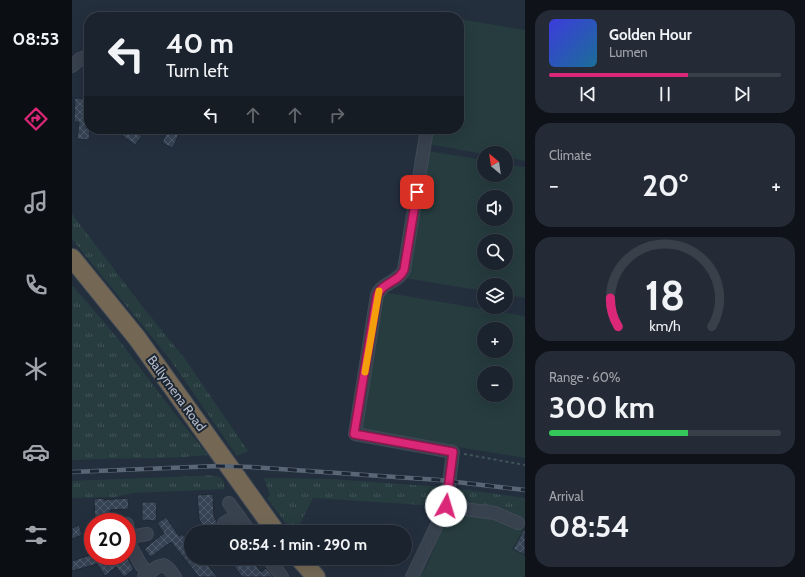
<!DOCTYPE html>
<meta charset="utf-8">
<style>
:root{--surface:#1b232e;--page:#242b36;--text:#f1f3f6;--muted:#a0a4aa;--line:#39404a;--accent:#db2777}
body{margin:0;font-family:Cabin,sans-serif;background:var(--page);color:var(--text);height:100vh;display:flex;flex-direction:column;font-size:15px;white-space:nowrap}
*{box-sizing:border-box;margin:0}
p{font-size:13px;color:var(--muted)}
.icon{flex:none;width:22px;height:22px;fill:none;stroke:currentColor;stroke-width:2;stroke-linecap:round;stroke-linejoin:round}
.map{position:relative;flex:1;overflow:hidden}
.drawer{display:flex;flex-direction:column;gap:10px;padding:10px;background:#0f1319;width:280px}
.drawer>*{flex:none}
.banner{position:absolute;left:12px;top:12px;width:380px;height:122px;border-radius:16px;box-shadow:0 4px 16px #0002,0 0 0 1px var(--line);background:#1b232e;color:var(--text);overflow:hidden}
.needle{width:26px;rotate:331deg}
.tools{position:absolute;left:405px;top:146px;display:grid;gap:8px}
.tools a{display:grid;place-items:center;width:36px;height:36px;border-radius:50%;background:var(--surface);box-shadow:0 4px 16px #0002,0 0 0 1px var(--line);font-size:20px}
.speed{position:absolute;left:12px;top:513px;display:flex;gap:8px;font-size:20px;font-weight:700;text-align:center}
.speed>*{display:grid;place-content:center;width:52px;height:52px;border-radius:50%;background:var(--surface);box-shadow:0 4px 16px #0002,0 0 0 1px var(--line);line-height:1}
.speed .limit{border:6px solid #d22;background:#fff;color:#111}
.pin{position:absolute;display:grid;place-items:center;width:34px;height:34px;color:#fff;margin:-17px;border-radius:8px;box-shadow:0 2px 6px #0006}
.me{position:absolute;width:44px;margin:-22px;rotate:6deg;stroke-linejoin:round;filter:drop-shadow(0 0 3px #0008)}
.turn{display:flex;align-items:center;gap:14px;height:84px;padding:0 16px;font-size:18px}
.turn .icon{width:52px;height:52px;stroke-width:2.5}
.turn b{display:block;font-size:28px;line-height:34px}
.lanes{display:flex;align-items:center;height:38px;padding:0 16px;background:#0003;justify-content:center;gap:20px;direction:ltr}
.lanes .off{opacity:.35}
.big{font-size:30px;font-weight:700;line-height:1.1}
.drawer .widget{flex:1;display:flex;flex-direction:column;justify-content:center;gap:6px;min-width:0;padding:0 14px;border-radius:16px;background:var(--page)}
.drawer .dial{align-items:center;gap:0}
.dial svg{height:104px;overflow:visible;fill:none;stroke:var(--line);stroke-width:7;stroke-linecap:round;text-anchor:middle}
.dial text{fill:var(--text);stroke:none}
.song{display:flex;align-items:center;gap:12px}
.cover{width:48px;height:48px;border-radius:6px;background:linear-gradient(135deg,hsl(240 70% 55%),hsl(200 70% 35%))}
.played{height:4px;border-radius:2px;background:linear-gradient(90deg,var(--accent) 60%,var(--line) 60%)}
.keys{display:flex;justify-content:space-around;direction:ltr}
.heat{display:flex;justify-content:space-between;align-items:center;font-size:22px;direction:ltr}
.charge{height:6px;border-radius:3px;background:linear-gradient(90deg,#34c759 60%,var(--line) 0)}
.trip{position:absolute;left:112px;top:525px;width:228px;height:40px;border-radius:20px;background:var(--surface);box-shadow:0 4px 16px #0002,0 0 0 1px var(--line);font-weight:700;line-height:40px;text-align:center}
main{display:flex;flex:1;min-height:0}
.tabs{display:flex;flex-direction:column;width:72px;justify-content:space-around;align-items:center;background:#0b0e12;color:var(--muted)}
.tabs .icon{width:28px;height:28px}
.tabs .selected{color:var(--accent)}
.tabs b{font-size:18px;color:var(--text)}
.map>svg:first-child{display:block}
.grass{fill:url(#grass-tufts)}
.pitch{fill:#263c3f;fill-rule:evenodd}
.building{fill:url(#building-cross-hatch);stroke:#1f2835}
.lines{fill:none;stroke-linecap:round;stroke-linejoin:round}
.minor-casing{stroke:#414a57;stroke-width:14}
.highway-casing{stroke:#434c59;stroke-width:20}
.path{stroke:#3f5557;stroke-width:2;stroke-dasharray:3 3;stroke-linecap:butt}
.minor{stroke:#38414e;stroke-width:12}
.highway{stroke:#746855;stroke-width:18}
.rail-casing{stroke:#5a6575;stroke-width:4.5}
.rail{stroke:#1d2633;stroke-width:3;stroke-dasharray:9;stroke-linecap:butt}
.route-casing{stroke:#8e194d;stroke-width:10}
.route{stroke:#db2777;stroke-width:7}
.slow{stroke:#f59e0b;stroke-width:7}
.labels{text-anchor:middle;stroke-width:4;stroke-linejoin:round;paint-order:stroke}
.street-label{font-size:13px;fill:#b4bcc9;stroke:#1d2633}
</style>
<main>
<nav class="tabs">
<b>08:53</b>
<svg class="icon selected" aria-label="directions" viewBox="0 0 24 24"><path d="M12 3l9 9-9 9-9-9zM9 14v-3h6M13 9l2 2-2 2"/></svg>
<svg class="icon" aria-label="music" viewBox="0 0 24 24"><path d="M9 18V5l10-2v13"/><circle cx="6" cy="18" r="3"/><circle cx="16" cy="16" r="3"/></svg>
<svg class="icon" aria-label="phone" viewBox="0 0 24 24"><path d="M5 4h4l2 5-3 2q2 4 5 5l2-3 5 2v4C11 20 4 13 5 4z"/></svg>
<svg class="icon" aria-label="climate" viewBox="0 0 24 24"><path d="M12 3v18M4 7l16 10M4 17L20 7"/></svg>
<svg class="icon" aria-label="car" viewBox="0 0 24 24"><path d="M5 17H2v-5l4-1 3-4h7l3 4 3 1v5h-3M9 17h6M6 11h13"/><circle cx="7" cy="17" r="2"/><circle cx="17" cy="17" r="2"/></svg>
<svg class="icon" aria-label="filters" viewBox="0 0 24 24"><path d="M4 7h16M4 17h16"/><circle cx="9" cy="7" r="2"/><circle cx="15" cy="17" r="2"/></svg>
</nav>
<div class="map">
<svg width="453" height="577" viewBox="0 0 453 577">
<defs>
<pattern id="grass-tufts" width="24" height="20" patternUnits="userSpaceOnUse"><rect width="24" height="20" fill="#263c3f"/><path d="M3 7l-1-3M5 7V3M7 7l1-3M15 17l-1-3M17 17v-4M19 17l1-3" fill="none" stroke="#435659"/></pattern>
<pattern id="building-cross-hatch" width="8" height="8" patternUnits="userSpaceOnUse"><rect width="8" height="8" fill="#364354"/><path d="M0 0l8 8M0 8l8-8" fill="none" stroke="#515c6b"/></pattern>
</defs>
<rect width="100%" height="100%" fill="#242f3e"/>
<g class="grass">
<polygon points="0,214 70,306 113,359 176,451 165,456 97,358 0,239"/>
<path d="M0,285L43,335L110,423L136,455C91,460 45,457 0,460Z"/>
<path d="M124,476C130,476 145,474 150,479C152,481 152,486 153,489L61,493L44,497L0,498V481Z"/>
<polygon points="192,478 259,479 371,487 371,498 366,506 241,498 224,532 220,532 195,498 198,495"/>
<polygon points="382,488 453,498 453,509 381,503"/>
</g>
<g class="pitch">
<polygon points="387,19 453,30 453,161 434,157 434,153 412,154 356,144 359,129 387,129"/>
<path d="M356,151L412,160V175H434V164L453,167V298L434,295V285H412V291L332,278ZM412,197H434V219H412ZM412,241H434V263H412Z"/>
<path d="M310,292L453,316V458L287,431ZM412,329H434V351H412ZM412,373H434V395H412Z"/>
<polygon points="381,503 453,509 453,577 348,577 355,565"/>
</g>
<g class="building">
<polygon points="3,98 17,99 17,110 16,110 14,128 18,129 17,140 5,139 7,122 2,122"/>
<polygon points="41,129 59,129 70,136 63,145"/>
<polygon points="96,129 109,129 101,148 90,143"/>
<polygon points="141,494 142,517 145,522 146,527 152,532 135,532 127,519 125,495"/>
<polygon points="32,498 32,500 56,498 57,509 38,510 38,522 23,522 22,499"/>
<polygon points="70,502 85,502 84,521 70,520"/>
<polygon points="94,517 107,536 110,534 119,545 119,558 130,558 145,577 127,577 99,542 79,557 72,549 92,533 85,523"/>
<polygon points="7,525 10,535 0,539 0,528"/>
<polygon points="453,528 453,555 441,549"/>
<polygon points="21,530 21,556 54,556 62,569 52,577 44,567 33,576 25,564 0,571 0,561 18,555 12,533"/>
<polygon points="156,558 178,558 189,572 194,568 201,577 170,577"/>
</g>
<g class="lines">
<g class="minor-casing">
<g id="minor">
<polyline points="0,66 8,59 17,56"/>
<polyline points="157,503 178,532"/>
<polyline points="372,510 384,508 423,513 446,523"/>
<polyline points="152,523 166,515"/>
<polyline points="55,524 59,547 69,565 77,574"/>
<polyline points="57,537 75,534"/>
<polyline points="196,558 210,577"/>
<polyline points="72,577 85,567 92,565 97,569 103,577"/>
<path d="M340,577L374,506L381,452L283,434L305,295C310,282 326,283 332,270L355,129"/>
</g>
</g>
<g class="highway-casing">
<g id="highway">
<polyline points="0,258 65,338 204,532"/>
<polyline points="227,558 244,577"/>
</g>
</g>
<polyline class="path" points="392,454 453,465"/>
<use href="#minor" class="minor"/>
<use href="#highway" class="highway"/>
<g class="rail-casing">
<polyline id="rail" points="0,472 145,466 179,467 367,480 453,490"/>
</g>
<use href="#rail" class="rail"/>
</g>
<g class="lines">
<g class="route-casing">
<path id="route" d="M345,192L332,270C326,283 310,282 305,296L282,434L381,452L374,506"/>
</g>
<use href="#route" class="route"/>
<polyline class="slow" points="293,372 307,291"/>
</g>
<g class="labels">
<g class="street-label">
<text transform="translate(105 393) rotate(54)" y="5">Ballymena Road</text>
</g>
</g>
</svg>
<div class="tools">
<a><svg class="needle" viewBox="-14 -14 28 28"><path d="M0-13l5 13h-10z" fill="#e53935"/><path d="M0 13l5-13h-10z" fill="#a0a4aa"/></svg></a>
<a><svg class="icon" aria-label="sound" viewBox="0 0 24 24"><path d="M4 9h4l5-4v14l-5-4H4zM17 9q2 3 0 6"/></svg></a>
<a><svg class="icon" aria-label="search" viewBox="0 0 24 24"><circle cx="10" cy="10" r="6"/><path d="M15 15l6 6"/></svg></a>
<a><svg class="icon" aria-label="layers" viewBox="0 0 24 24"><path d="M12 4l9 5-9 5-9-5zM3 14l9 5 9-5"/></svg></a>
<a>+</a>
<a>−</a>
</div>
<div class="speed"><div class="limit">20</div></div>
<div class="pin" style="left:345px;top:192px;background:#d93025"><svg class="icon" aria-label="arrive" viewBox="0 0 24 24"><path d="M6 21V4h12l-3 4 3 4H6"/></svg></div>
<svg class="me" style="left:374px;top:506px" viewBox="-20 -20 40 40"><circle r="19" fill="#fff"/><path d="M0-13L10 11 0 6-10 11z" fill="#db2777"/></svg>
<div class="trip">08:54 · 1 min · 290 m</div>
<div class="banner">
<div class="turn"><svg class="icon" aria-label="left" viewBox="0 0 24 24"><path d="M17 20v-9H6M10 6l-5 5 5 5"/></svg><div><b>40 m</b>Turn left</div></div>
<div class="lanes"><svg class="icon" aria-label="left" viewBox="0 0 24 24"><path d="M17 20v-9H6M10 6l-5 5 5 5"/></svg><svg class="icon off" aria-label="ahead" viewBox="0 0 24 24"><path d="M12 20V5M6 11l6-6 6 6"/></svg><svg class="icon off" aria-label="ahead" viewBox="0 0 24 24"><path d="M12 20V5M6 11l6-6 6 6"/></svg><svg class="icon off" aria-label="right" viewBox="0 0 24 24"><path d="M7 20v-9h11M14 6l5 5-5 5"/></svg></div>
</div>
</div>
<section class="drawer">
<div class="widget">
<div class="song"><i class="cover"></i><div><b>Golden Hour</b><p>Lumen</p></div></div>
<div class="played"></div>
<div class="keys"><svg class="icon" aria-label="previous" viewBox="0 0 24 24"><path d="M18 5L8 12l10 7zM5 5v14"/></svg><svg class="icon" aria-label="pause" viewBox="0 0 24 24"><path d="M8 5v14M16 5v14"/></svg><svg class="icon" aria-label="next" viewBox="0 0 24 24"><path d="M6 5l10 7-10 7zM19 5v14"/></svg></div>
</div>
<div class="widget"><p>Climate</p>
<div class="heat"><a>−</a><b class="big">20°</b><a>+</a></div>
</div>
<div class="widget dial"><svg viewBox="0 0 100 80">
<path d="M14 69A42 42 0 1 1 86 69"/>
<path d="M14 69A42 42 0 0 1 8 47" stroke="#db2777"/>
<text x="50" y="56" font-size="32" font-weight="700">18</text>
<text x="50" y="72" font-size="11">km/h</text>
</svg></div>
<div class="widget"><p>Range · 60%</p><b class="big">300 km</b><div class="charge"></div></div>
<div class="widget"><p>Arrival</p><b class="big">08:54</b></div>
</section>
</main>
